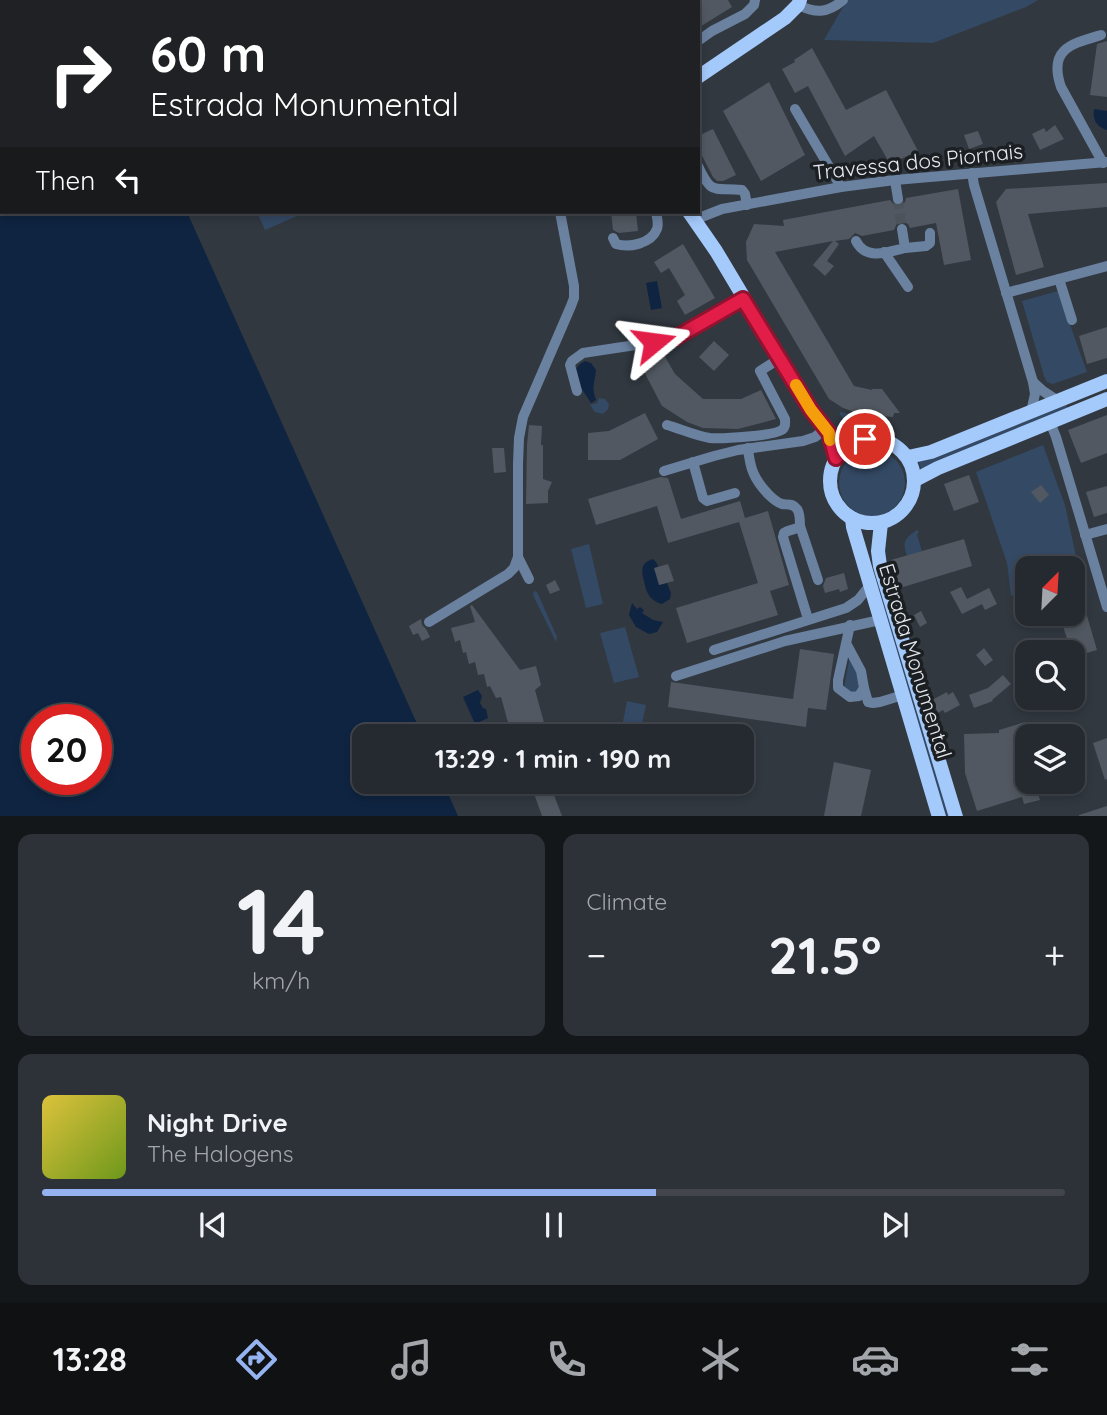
<!DOCTYPE html>
<meta charset="utf-8">
<style>
:root{--surface:#252a30;--page:#2d3238;--text:#f1f3f6;--muted:#a3a7ab;--line:#42464c;--accent:#95b2f1}
body{margin:0;font-family:Quicksand,sans-serif;background:var(--page);color:var(--text);height:100vh;display:flex;flex-direction:column;font-size:26px;white-space:nowrap}
*{box-sizing:border-box;margin:0}
p{font-size:23px;color:var(--muted)}
.icon{flex:none;width:38px;height:38px;fill:none;stroke:currentColor;stroke-width:2;stroke-linecap:round;stroke-linejoin:round}
.map{position:relative;height:816px;overflow:hidden}
.side{display:flex;flex-direction:column;gap:18px;padding:18px;background:#14171a;flex:1}
.side>*{flex:none}
.banner{position:absolute;left:0px;top:0px;width:700px;height:214px;box-shadow:0 4px 10px #0003,0 0 0 2px var(--line);background:#202124;color:#fff;overflow:hidden}
.needle{width:46px;rotate:24deg}
.tools{position:absolute;left:1015px;top:556px;display:grid;gap:14px}
.tools a{display:grid;place-items:center;width:70px;height:70px;border-radius:14px;background:var(--surface);box-shadow:0 4px 10px #0003,0 0 0 2px var(--line);font-size:35px}
.speed{position:absolute;left:21px;top:704px;display:flex;gap:14px;font-size:35px;font-weight:700;text-align:center}
.speed>*{display:grid;place-content:center;width:91px;height:91px;border-radius:50%;background:var(--surface);box-shadow:0 4px 10px #0003,0 0 0 2px var(--line);line-height:1}
.speed .limit{border:10px solid #d22;background:#fff;color:#111}
.pin{position:absolute;display:grid;place-items:center;width:60px;height:60px;color:#fff;margin:-30px;border:4px solid #fff;border-radius:50%;box-shadow:0 2px 7px #0007}
.me{position:absolute;width:77px;margin:-38px;rotate:74deg;stroke-linejoin:round;filter:drop-shadow(0 0 5px #0008)}
.turn{display:flex;align-items:center;gap:24px;height:147px;padding:0 35px;font-size:32px}
.turn .icon{width:91px;height:91px;stroke-width:2.5}
.turn b{display:block;font-size:49px;line-height:60px}
.then{display:flex;align-items:center;height:66px;padding:0 35px;background:#0003;gap:14px;font-size:26px}
.big{font-size:52px;font-weight:700;line-height:1.1}
.side .tile{flex:1;display:flex;flex-direction:column;justify-content:center;gap:10px;min-width:0;padding:0 24px;border-radius:14px;background:var(--page)}
.side .dial{align-items:center;gap:0}
.dial b{font-size:91px;line-height:1}
.song{display:flex;align-items:center;gap:21px}
.cover{width:84px;height:84px;border-radius:10px;background:linear-gradient(135deg,hsl(50 70% 55%),hsl(80 70% 35%))}
.played{height:7px;border-radius:4px;background:linear-gradient(90deg,var(--accent) 60%,var(--line) 60%)}
.keys{display:flex;justify-content:space-around;direction:ltr}
.heat{display:flex;justify-content:space-between;align-items:center;font-size:38px;direction:ltr}
.side .tiles{flex:1;display:grid;gap:18px;grid-template-columns:1fr 1fr}
.tile:last-child{grid-column:span 2}
.trip{position:absolute;left:352px;top:724px;width:402px;height:70px;border-radius:14px;background:var(--surface);box-shadow:0 4px 10px #0003,0 0 0 2px var(--line);font-weight:700;line-height:70px;text-align:center}
.tabs{display:flex;height:112px;justify-content:space-around;align-items:center;background:#0f1113;color:var(--muted)}
.tabs .icon{width:49px;height:49px}
.tabs .on{color:var(--accent)}
.tabs b{font-size:32px;color:var(--text)}
.map>svg:first-child{display:block}
.green{fill:#344964}
.water{fill:#0f2441;fill-rule:evenodd}
.building{fill:#525861}
.lines{fill:none;stroke-linecap:round;stroke-linejoin:round}
.minor-tunnel{stroke:#4c535a;stroke-width:10;stroke-dasharray:10 5;stroke-linecap:butt}
.minor{stroke:#6a819f;stroke-width:10}
.major{stroke:#a4c9fb;stroke-width:14}
.route-casing{stroke:#92132f;stroke-width:18}
.route{stroke:#e11d48;stroke-width:12}
.slow{stroke:#f59e0b;stroke-width:12}
.labels{text-anchor:middle;stroke-width:7;stroke-linejoin:round;paint-order:stroke}
.street-label{font-size:21px;fill:#e6e9ef;stroke:#1c1f22}
</style>
<div class="map">
<svg width="1107" height="817" viewBox="0 0 1107 817">
<rect width="100%" height="100%" fill="#313840"/>
<g class="green">
<polygon points="156,0 556,0 557,2 157,2"/>
<polygon points="847,0 1038,0 1026,7 933,43 824,40"/>
<polygon points="257,212 306,212 265,230"/>
<polygon points="1058,291 1087,372 1053,384 1047,382 1044,376 1022,301"/>
<polygon points="599,398 605,399 609,404 608,409 603,414 595,412 590,405 597,403"/>
<polygon points="1066,404 1068,409 922,471 918,461"/>
<path d="M841,412C846,413 852,416 858,417C868,418 878,416 883,426C866,429 849,429 839,413Z"/>
<polygon points="1043,445 1065,505 1080,575 1073,577 1073,569 1027,569 1027,591 1011,596 1007,563 976,472"/>
<circle cx="872" cy="483" r="33"/>
<path d="M917,530L919,532L917,535L922,551L907,556C902,540 905,539 917,530Z"/>
<polygon points="589,544 603,604 586,608 571,549"/>
<polygon points="877,571 950,816 944,816 871,573"/>
<polygon points="534,591 537,592 557,637 556,642 533,595"/>
<polygon points="625,627 639,677 614,683 600,633"/>
<polygon points="850,655 860,683 857,695 844,688"/>
<polygon points="627,701 646,705 639,737 620,737"/>
</g>
<g class="water">
<path d="M0,0H86L87,2H2V212H187L423,737H364V782H443L458,816H0ZM37,719H96V779H37Z"/>
<path d="M1094,109L1107,111V130C1097,127 1092,120 1094,109Z"/>
<polygon points="657,281 662,308 651,310 646,283"/>
<path d="M585,361L591,363L596,370C595,383 591,385 596,400L591,403L580,386L576,369L580,364Z"/>
<path d="M653,559C661,565 659,576 659,585L667,583L671,593L670,599L662,604C648,600 646,591 643,577C641,567 643,562 653,559Z"/>
<polygon points="632,603 637,609 640,607 644,610 642,613 653,620 663,622 657,632 649,634 636,627 629,615"/>
<polygon points="478,690 482,696 480,703 483,708 486,709 488,718 475,724 463,697"/>
</g>
<g class="building">
<polygon points="698,0 728,0 732,7 698,28"/>
<polygon points="1107,41 1107,97 1090,95 1097,44"/>
<polygon points="812,48 846,110 886,90 918,151 890,164 874,136 845,156 808,86 795,93 782,69 795,62 794,60"/>
<polygon points="769,82 805,155 761,181 723,111"/>
<polygon points="1055,125 1064,139 1040,150 1032,134 1044,128 1046,132"/>
<polygon points="713,129 736,175 723,181 717,181 713,177 698,148 698,136"/>
<polygon points="978,131 983,144 969,149 964,135"/>
<polygon points="1001,147 1006,160 995,164 990,151"/>
<polygon points="1107,183 1107,207 1028,214 1044,267 1016,275 996,202 1006,189"/>
<polygon points="958,189 971,260 944,265 936,223 910,228 908,224 901,221 897,223 894,230 862,236 855,233 849,239 835,241 839,244 827,261 834,266 825,276 813,265 833,241 775,252 854,386 872,390 872,389 882,389 900,413 894,413 893,417 860,414 843,408 829,399 747,260 746,242 754,224 784,226 783,220 890,200 895,206 900,207 905,202 906,198"/>
<polygon points="611,212 636,212 638,231 619,233 613,230"/>
<polygon points="683,244 715,298 685,315 677,301 685,295 669,268 661,273 654,262"/>
<polygon points="1107,327 1107,358 1087,364 1079,336"/>
<polygon points="714,341 729,355 714,371 699,357"/>
<polygon points="664,355 675,374 703,399 741,399 761,390 776,419 738,429 703,428 687,422 662,406 640,364"/>
<polygon points="645,413 658,439 620,460 588,460 588,433 609,431"/>
<polygon points="1107,415 1107,453 1081,463 1068,430"/>
<polygon points="529,425 542,426 541,445 543,445 543,479 552,482 548,491 548,503 526,504 527,445"/>
<polygon points="492,448 504,448 506,472 494,473"/>
<polygon points="969,475 979,502 954,511 944,484"/>
<polygon points="660,477 668,478 681,519 740,501 745,518 768,511 789,585 770,591 778,615 687,643 676,608 758,583 739,522 668,543 657,506 596,525 588,499"/>
<polygon points="1041,485 1049,495 1040,503 1031,492"/>
<polygon points="1107,486 1107,513 1094,517 1086,492"/>
<polygon points="964,539 972,566 900,588 891,560"/>
<polygon points="668,564 674,581 659,585 654,568"/>
<polygon points="844,573 848,589 840,592 839,589 825,593 823,586 826,578"/>
<polygon points="1075,575 1097,650 1073,657 1059,614 1073,614 1073,576"/>
<polygon points="555,580 560,590 550,594 546,585"/>
<polygon points="961,587 967,599 989,588 997,604 985,610 982,604 962,614 950,592"/>
<polygon points="472,605 520,670 536,666 541,685 535,690 548,737 512,737 501,697 496,698 490,686 487,687 484,674 478,675 475,662 469,664 466,652 463,653 460,640 455,642 451,628 475,622 470,606"/>
<polygon points="921,611 927,623 920,627 914,615"/>
<polygon points="421,619 422,625 426,629 430,637 422,641 418,633 413,635 409,626"/>
<polygon points="984,648 993,660 985,666 976,655"/>
<polygon points="800,649 834,654 826,710 808,708 806,727 668,707 671,682 793,699"/>
<polygon points="1003,675 1011,684 992,700 993,701 974,708 969,695 988,688"/>
<polygon points="947,692 948,695 953,692 960,705 945,713 943,710 938,713 932,700"/>
<polygon points="1025,722 1030,737 1027,737 1027,782 1034,782 1040,800 1024,804 1022,797 977,811 965,773 964,734 999,733 999,730"/>
<polygon points="1107,738 1107,779 1105,780 1093,743"/>
<polygon points="834,762 871,770 861,816 824,816"/>
<polygon points="550,782 554,795 562,816 542,816 532,788"/>
<polygon points="1107,806 1107,816 1079,816 1079,815"/>
</g>
<g class="lines">
<polyline class="minor-tunnel" points="898,199 902,229"/>
<g class="minor">
<polyline points="575,2 576,0"/>
<polyline points="673,2 674,0"/>
<path d="M798,5C815,13 827,14 843,0"/>
<path d="M1101,35C1071,44 1048,49 1061,87L1103,163"/>
<polyline points="698,41 712,31 745,14 754,5 755,0"/>
<polyline points="795,109 841,187"/>
<path d="M698,166C712,196 713,187 742,190L745,194L747,205"/>
<polyline points="972,173 974,185 1033,382 1035,394 1031,412"/>
<polyline points="895,180 898,199"/>
<polyline points="694,220 722,209 841,187 895,180 1107,162"/>
<path d="M613,238L616,244C629,248 651,244 657,229C659,223 657,218 656,212"/>
<path d="M856,241C866,261 888,252 905,248L902,229"/>
<polyline points="905,248 926,246 930,243 930,233"/>
<polyline points="884,252 908,287"/>
<polyline points="1059,279 1072,320"/>
<polyline points="1006,293 1107,266"/>
<polyline points="1033,382 1043,391 1058,401"/>
<polyline points="577,391 570,365 572,361 583,353 675,339 743,299"/>
<polyline points="1050,422 1056,437 1107,607"/>
<path d="M667,425C681,429 696,436 710,438C720,439 777,436 783,429C786,426 785,423 785,419L760,371L779,359"/>
<path d="M748,448C750,469 754,479 768,494C772,498 776,502 782,504C787,505 793,503 797,509C800,513 800,521 800,526C796,530 790,529 784,533L783,537L808,619"/>
<polyline points="693,462 703,498 707,501 735,493"/>
<polyline points="664,471 714,456 738,450 803,441 815,437 825,429"/>
<polyline points="800,526 818,580"/>
<polyline points="1085,535 1107,529"/>
<polyline points="518,557 529,579"/>
<polyline points="429,622 508,574 514,568 518,557 518,464 519,438 523,417 571,306 574,298 574,286 560,212"/>
<polyline points="846,643 861,671 864,688 859,696 850,697 838,688 838,680 850,625"/>
<polyline points="714,650 846,608 858,600 870,585"/>
<polyline points="676,676 785,641 880,620"/>
<polyline points="864,688 868,702 873,703 880,702 903,695"/>
</g>
<g class="major">
<polyline points="698,77 785,18 798,5 800,0"/>
<polyline points="689,212 716,251 811,410 829,433 836,458"/>
<circle cx="872" cy="481" r="42"/>
<polyline points="908,457 931,452 1107,381"/>
<polyline points="915,480 938,468 1107,399"/>
<polyline points="852,518 853,527 939,817"/>
<polyline points="881,523 878,551 880,566 956,817"/>
</g>
</g>
<g class="lines">
<g class="route-casing">
<path id="route" d="M654,342L675,338L743,299L811,410L829,433L836,458C845,448 852,443 865,439"/>
</g>
<use href="#route" class="route"/>
<polyline class="slow" points="796,385 811,410 829,433 830,440"/>
</g>
<g class="labels">
<g class="street-label">
<text transform="translate(918 162) rotate(-6)" y="7">Travessa dos Piornais</text>
<text transform="translate(915 661) rotate(73)" y="7">Estrada Monumental</text>
</g>
</g>
</svg>
<div class="tools">
<a><svg class="needle" viewBox="-14 -14 28 28"><path d="M0-13l5 13h-10z" fill="#e53935"/><path d="M0 13l5-13h-10z" fill="#a3a7ab"/></svg></a>
<a><svg class="icon" aria-label="search" viewBox="0 0 24 24"><circle cx="10" cy="10" r="6"/><path d="M15 15l6 6"/></svg></a>
<a><svg class="icon" aria-label="layers" viewBox="0 0 24 24"><path d="M12 4l9 5-9 5-9-5zM3 14l9 5 9-5"/></svg></a>
</div>
<div class="speed"><div class="limit">20</div></div>
<div class="pin" style="left:865px;top:439px;background:#d93025"><svg class="icon" aria-label="arrive" viewBox="0 0 24 24"><path d="M6 21V4h12l-3 4 3 4H6"/></svg></div>
<svg class="me" style="left:654px;top:342px" viewBox="-20 -20 40 40"><path d="M0-17L14 15 0 8-14 15z" fill="#e11d48" stroke="#fff" stroke-width="4"/></svg>
<div class="trip">13:29 · 1 min · 190 m</div>
<div class="banner">
<div class="turn"><svg class="icon" aria-label="right" viewBox="0 0 24 24"><path d="M7 20v-9h11M14 6l5 5-5 5"/></svg><div><b>60 m</b>Estrada Monumental</div></div>
<div class="then">Then<svg class="icon" aria-label="left" viewBox="0 0 24 24"><path d="M17 20v-9H6M10 6l-5 5 5 5"/></svg></div>
</div>
</div>
<section class="side">
<div class="tiles">
<div class="tile dial"><b>14</b><p>km/h</p></div>
<div class="tile"><p>Climate</p>
<div class="heat"><a>−</a><b class="big">21.5°</b><a>+</a></div>
</div>
<div class="tile">
<div class="song"><i class="cover"></i><div><b>Night Drive</b><p>The Halogens</p></div></div>
<div class="played"></div>
<div class="keys"><svg class="icon" aria-label="previous" viewBox="0 0 24 24"><path d="M18 5L8 12l10 7zM5 5v14"/></svg><svg class="icon" aria-label="pause" viewBox="0 0 24 24"><path d="M8 5v14M16 5v14"/></svg><svg class="icon" aria-label="next" viewBox="0 0 24 24"><path d="M6 5l10 7-10 7zM19 5v14"/></svg></div>
</div>
</div>
</section>
<nav class="tabs">
<b>13:28</b>
<svg class="icon on" aria-label="directions" viewBox="0 0 24 24"><path d="M12 3l9 9-9 9-9-9zM9 14v-3h6M13 9l2 2-2 2"/></svg>
<svg class="icon" aria-label="music" viewBox="0 0 24 24"><path d="M9 18V5l10-2v13"/><circle cx="6" cy="18" r="3"/><circle cx="16" cy="16" r="3"/></svg>
<svg class="icon" aria-label="phone" viewBox="0 0 24 24"><path d="M5 4h4l2 5-3 2q2 4 5 5l2-3 5 2v4C11 20 4 13 5 4z"/></svg>
<svg class="icon" aria-label="climate" viewBox="0 0 24 24"><path d="M12 3v18M4 7l16 10M4 17L20 7"/></svg>
<svg class="icon" aria-label="car" viewBox="0 0 24 24"><path d="M5 17H2v-5l4-1 3-4h7l3 4 3 1v5h-3M9 17h6M6 11h13"/><circle cx="7" cy="17" r="2"/><circle cx="17" cy="17" r="2"/></svg>
<svg class="icon" aria-label="filters" viewBox="0 0 24 24"><path d="M4 7h16M4 17h16"/><circle cx="9" cy="7" r="2"/><circle cx="15" cy="17" r="2"/></svg>
</nav>
